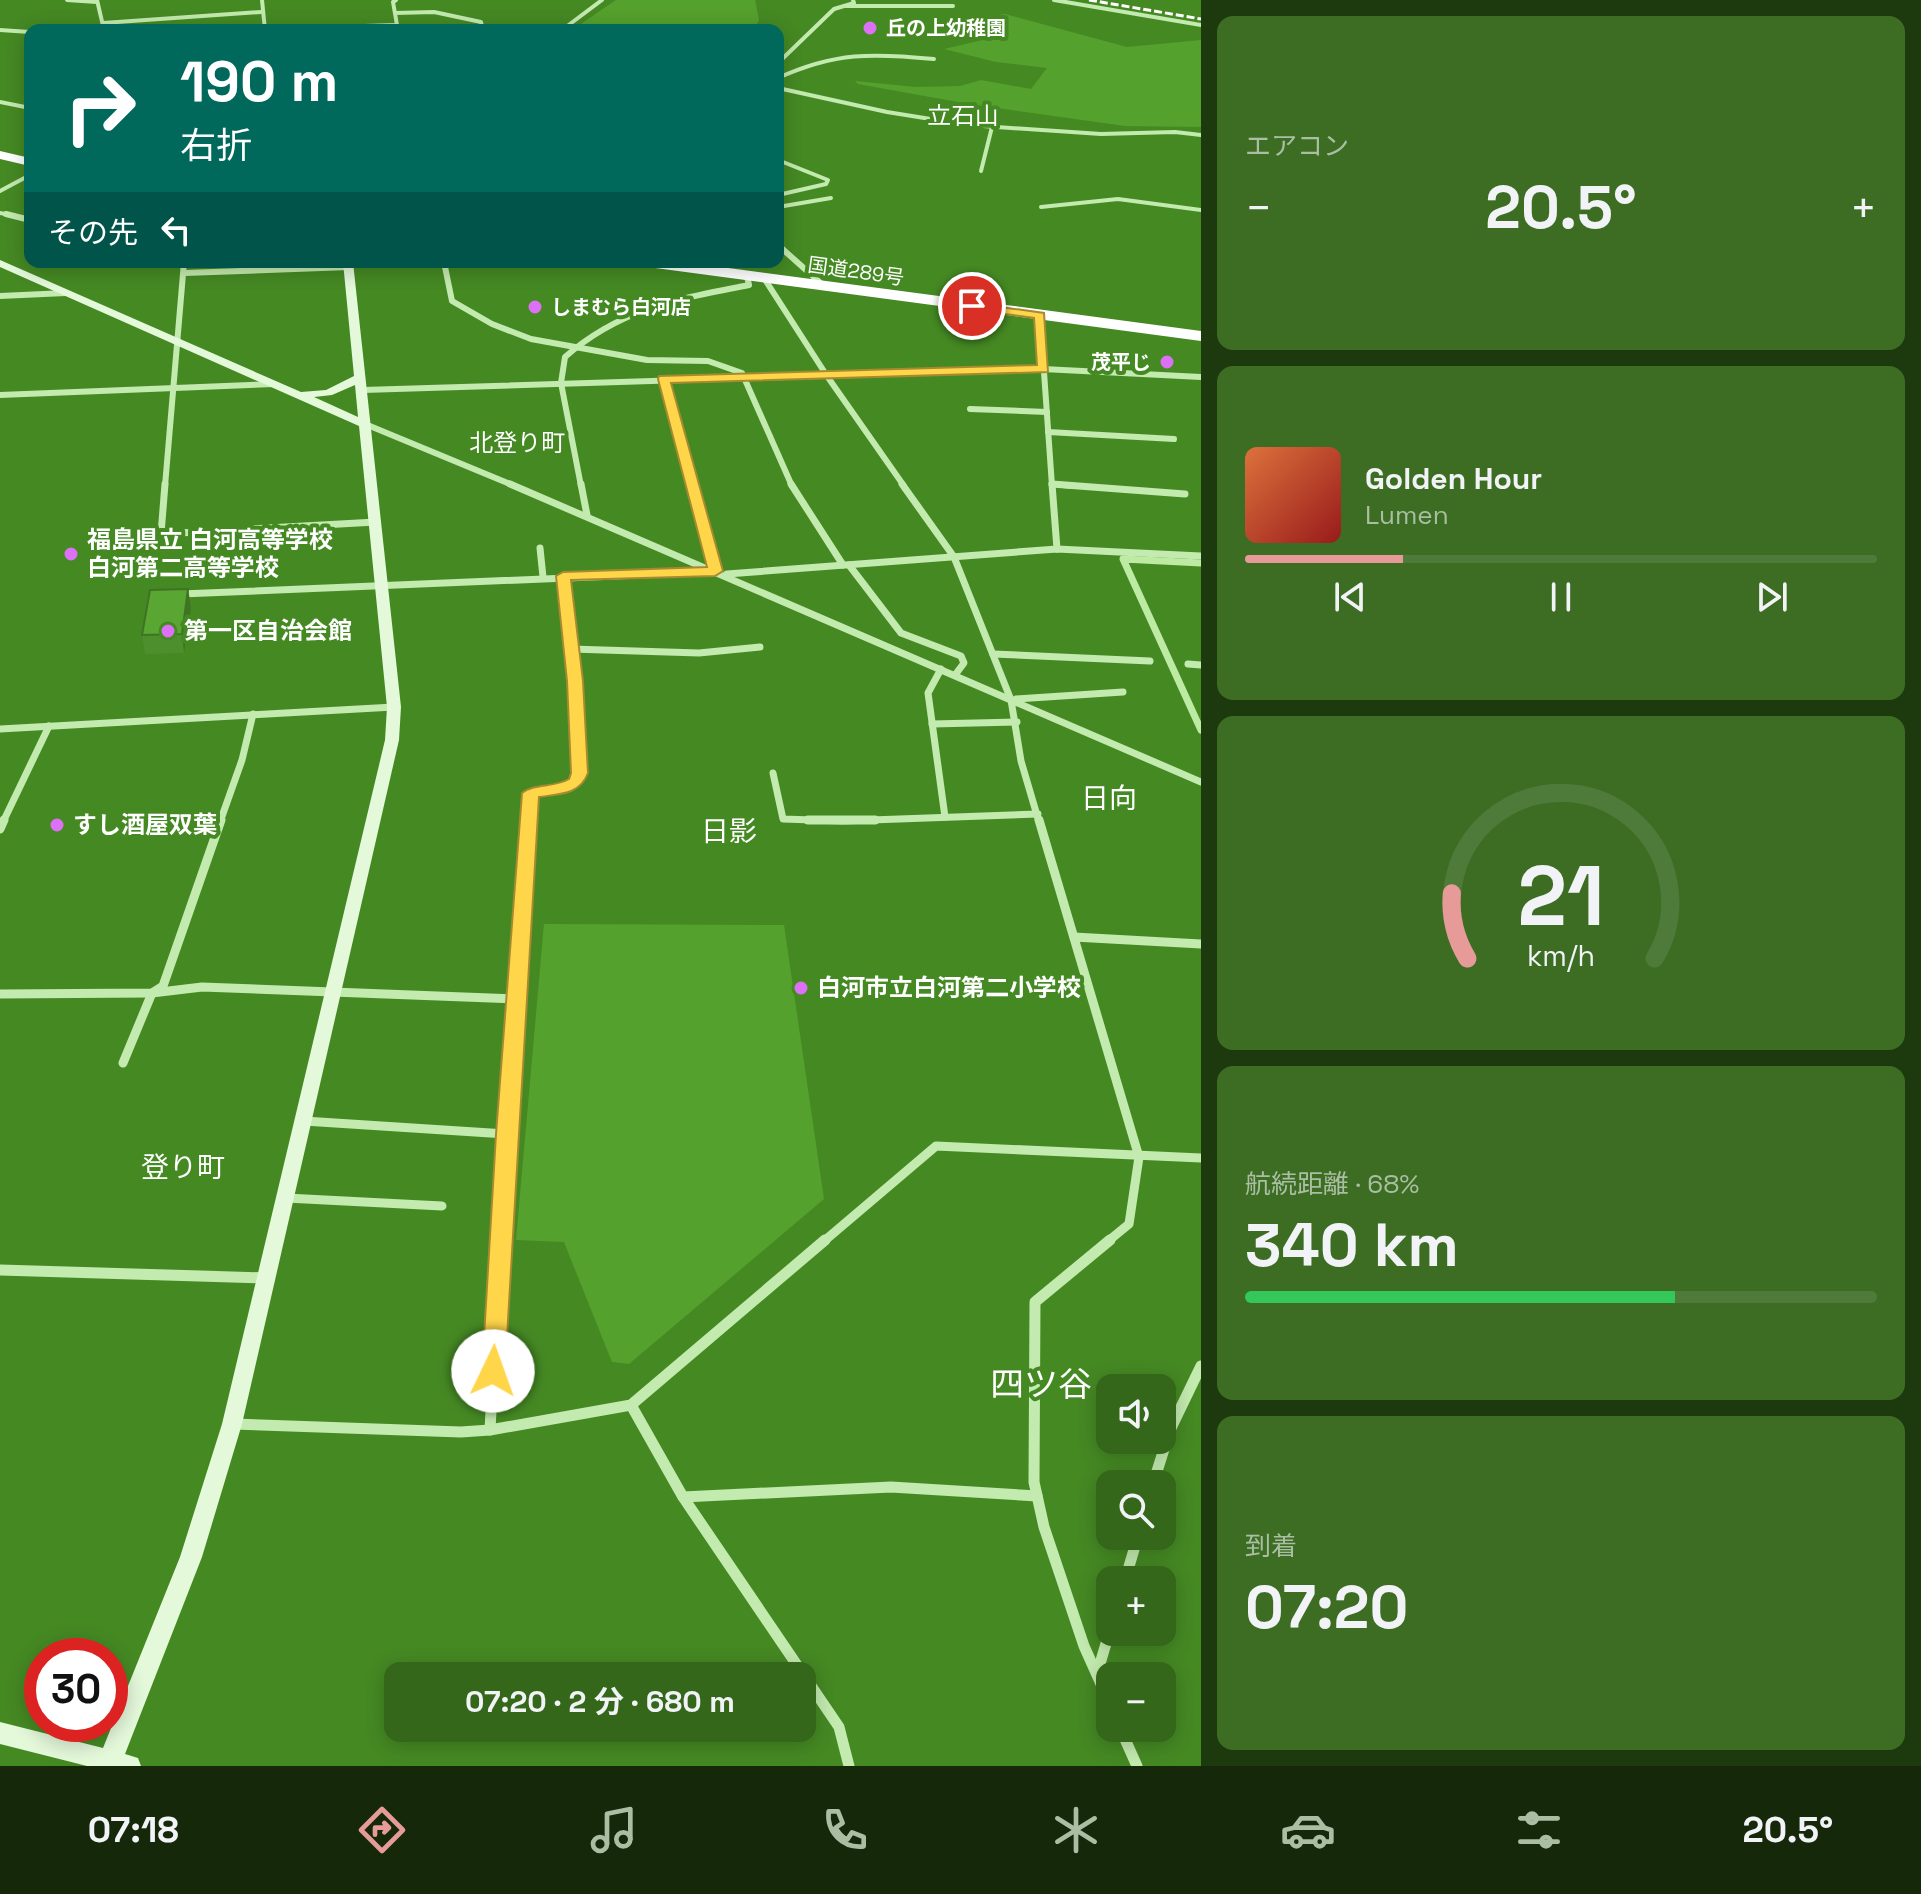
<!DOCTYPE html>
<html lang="ja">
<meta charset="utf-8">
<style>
:root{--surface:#34671a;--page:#3c6d23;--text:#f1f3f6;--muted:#a9bea2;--line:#4e7b39;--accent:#e69b98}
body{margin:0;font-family:"Space Grotesk","Noto Sans JP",sans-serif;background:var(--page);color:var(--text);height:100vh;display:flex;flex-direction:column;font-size:30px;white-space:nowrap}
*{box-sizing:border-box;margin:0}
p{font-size:26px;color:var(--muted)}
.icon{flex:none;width:44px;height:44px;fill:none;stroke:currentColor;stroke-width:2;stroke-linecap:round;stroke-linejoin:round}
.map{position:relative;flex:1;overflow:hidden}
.sheet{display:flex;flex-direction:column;gap:16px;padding:16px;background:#1d390e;width:720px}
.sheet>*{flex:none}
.banner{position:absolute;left:24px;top:24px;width:760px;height:244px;border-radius:16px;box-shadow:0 4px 20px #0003;background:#00695c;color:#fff;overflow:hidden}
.fabs{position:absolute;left:1096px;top:1374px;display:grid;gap:16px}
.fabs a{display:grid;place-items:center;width:80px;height:80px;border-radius:16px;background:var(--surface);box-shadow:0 4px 20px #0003;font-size:40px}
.speed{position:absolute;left:24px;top:1638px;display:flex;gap:16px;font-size:40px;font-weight:700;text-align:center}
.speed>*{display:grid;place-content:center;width:104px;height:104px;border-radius:50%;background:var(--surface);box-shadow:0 4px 20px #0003;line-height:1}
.speed .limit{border:12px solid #d22;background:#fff;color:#111}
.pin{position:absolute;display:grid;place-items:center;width:68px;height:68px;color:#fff;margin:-34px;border:4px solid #fff;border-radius:50%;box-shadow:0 2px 8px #0007}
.me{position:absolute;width:88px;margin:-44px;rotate:3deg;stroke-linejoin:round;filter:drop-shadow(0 0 6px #0008)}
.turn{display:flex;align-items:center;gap:28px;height:168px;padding:0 24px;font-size:36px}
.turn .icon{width:104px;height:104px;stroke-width:2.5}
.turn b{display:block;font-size:56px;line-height:68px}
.then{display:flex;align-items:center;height:76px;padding:0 24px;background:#0003;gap:16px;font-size:30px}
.big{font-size:60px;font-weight:700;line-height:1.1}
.sheet .widget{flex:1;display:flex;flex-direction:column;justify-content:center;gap:12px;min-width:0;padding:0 28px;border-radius:16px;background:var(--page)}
.sheet .dial{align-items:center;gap:0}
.dial svg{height:208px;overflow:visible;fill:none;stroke:var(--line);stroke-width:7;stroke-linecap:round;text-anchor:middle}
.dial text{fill:var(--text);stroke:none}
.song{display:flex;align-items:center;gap:24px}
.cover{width:96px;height:96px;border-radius:12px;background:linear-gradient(135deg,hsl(20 70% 55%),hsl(0 70% 35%))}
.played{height:8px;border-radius:4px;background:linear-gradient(90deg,var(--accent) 25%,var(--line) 25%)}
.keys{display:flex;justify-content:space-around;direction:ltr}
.heat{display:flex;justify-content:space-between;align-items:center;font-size:44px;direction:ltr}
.charge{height:12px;border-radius:6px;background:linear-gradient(90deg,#34c759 68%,var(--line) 0)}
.trip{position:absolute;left:384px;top:1662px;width:432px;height:80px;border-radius:16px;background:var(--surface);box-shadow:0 4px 20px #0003;font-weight:700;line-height:80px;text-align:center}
.dock{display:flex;height:128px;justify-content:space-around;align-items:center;background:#15290a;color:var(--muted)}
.dock .icon{width:56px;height:56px}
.dock .current{color:var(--accent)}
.dock b{font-size:36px;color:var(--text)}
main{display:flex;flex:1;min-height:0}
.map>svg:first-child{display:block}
.green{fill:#55a12d}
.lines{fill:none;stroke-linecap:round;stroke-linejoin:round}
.stream{stroke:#bdeba3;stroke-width:7}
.street-far4{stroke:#c3eaaf;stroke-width:4}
.street-far3{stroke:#c3eaaf;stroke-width:6}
.street-far2{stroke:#c3eaaf;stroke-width:7}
.street-far1{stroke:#c3eaaf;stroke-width:9}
.street{stroke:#c3eaaf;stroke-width:11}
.secondary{fill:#e4f8da;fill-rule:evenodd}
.highway{fill:#fff;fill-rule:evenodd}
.rail{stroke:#fff;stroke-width:3;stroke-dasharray:8 3;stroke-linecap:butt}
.wall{fill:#4d8f2c}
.shaded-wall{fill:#3f7424}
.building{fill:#5aa633;stroke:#3f7424;stroke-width:2}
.route{fill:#ffd54a;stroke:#a68a30;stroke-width:2}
.poi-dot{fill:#dd71f5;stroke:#458923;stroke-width:3}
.labels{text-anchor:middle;stroke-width:8;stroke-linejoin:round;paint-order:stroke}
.far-poi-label{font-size:20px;font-weight:bold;fill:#fff;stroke:#458923;text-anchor:start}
.far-street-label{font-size:20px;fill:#fff;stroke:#458923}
.far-quarter-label{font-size:24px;fill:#fff;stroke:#458923}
.poi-label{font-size:24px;font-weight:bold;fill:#fff;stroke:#458923;text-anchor:start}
.quarter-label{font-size:28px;fill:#fff;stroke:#458923}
.near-quarter-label{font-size:34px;fill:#fff;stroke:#458923}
</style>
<main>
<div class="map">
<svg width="1201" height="1766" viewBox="0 0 1201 1766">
<rect width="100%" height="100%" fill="#458923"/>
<g class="green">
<polygon points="616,0 755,0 759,20 754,30 572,30"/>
<polygon points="1005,14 1127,47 1201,40 1201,127 1125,126 969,104 858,84 855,81 916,87 960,86 981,80 1031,89 1047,68 996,62 944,49 1004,35 986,17"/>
<polygon points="544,924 784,925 824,1199 629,1364 612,1362 564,1242 516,1240"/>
</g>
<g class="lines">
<polyline class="stream" points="1201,563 1123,559 1201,730"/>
<g class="street-far4">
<polyline points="67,0 97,2"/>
<polyline points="97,0 104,30"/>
<polyline points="262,0 265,30"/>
<polyline points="396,0 393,2 397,25 402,30"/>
<polyline points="1054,0 1201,25"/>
<polyline points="846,6 953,6"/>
<polyline points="395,13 434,12 481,22 483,30"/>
<polyline points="103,23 261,12"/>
<polyline points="265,29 397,25"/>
<polyline points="0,30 30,32"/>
<polyline points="562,30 602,0"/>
<polyline points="778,63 834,9 854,3 853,0"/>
<path d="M778,78C835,52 873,53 934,59"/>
<polyline points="778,88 887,112 968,125 1101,134 1175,132 1201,135"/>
<polyline points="0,102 30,108"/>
<polyline points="778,160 828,180 826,184 778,195"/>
<polyline points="981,171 992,127"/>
<polyline points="0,191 30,175"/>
<polyline points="778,207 831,198"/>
<polyline points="1041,207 1118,199 1201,210"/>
<polyline points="0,213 15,216"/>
</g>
<g class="street-far3">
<polyline points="6,214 30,220"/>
<polyline points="778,245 825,287"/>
<polyline points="444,262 452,301 492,324 531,339 647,360 708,361 742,373 792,486"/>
<polyline points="184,273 349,267"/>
<polyline points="764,278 827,376 904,486"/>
<polyline points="0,296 66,293"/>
<polyline points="1040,315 1052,486"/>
<polyline points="664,379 692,486"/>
<polyline points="363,390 1043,369 1201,377"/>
<polyline points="0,395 274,384"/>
<polyline points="970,409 1047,412"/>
<polyline points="365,424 515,486"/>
<polyline points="1048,432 1174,439"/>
<polyline points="1052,484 1073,486"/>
<polyline points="165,486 184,262"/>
<path d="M581,486L561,383L565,357C621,308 678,299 749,285L747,276"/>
</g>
<g class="street-far2">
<polyline points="165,484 161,534 376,522"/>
<polyline points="510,484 1201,782"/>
<polyline points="581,484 587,515"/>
<polyline points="692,484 715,571"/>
<polyline points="791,484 843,565"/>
<polyline points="902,484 954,557 1011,700 1021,761 1039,822"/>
<polyline points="1052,484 1057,549"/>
<polyline points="1052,484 1185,494"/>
<polyline points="540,548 543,577"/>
<polyline points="849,565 901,633 961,656 964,663 955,675"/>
<polyline points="727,574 1057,549 1201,556"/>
<polyline points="181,594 711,572"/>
<polyline points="571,649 699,653 760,647"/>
<polyline points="993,654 1150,661"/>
<polyline points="1188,664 1201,665"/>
<polyline points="941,669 928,693 945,817"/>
<polyline points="1016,699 1123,692"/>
<polyline points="932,724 1017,722"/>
<polyline points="0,729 394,707"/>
<polyline points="773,773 783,819 843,821 1038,814"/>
<polyline points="3,822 49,726"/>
<polyline points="220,822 242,760 253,714"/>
<polyline points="529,822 531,793 565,787 579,773 575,681 563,576"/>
</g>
<g class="street-far1">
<polyline points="808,820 875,820"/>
<polyline points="1039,820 1139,1157 1129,1224 1107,1242"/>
<polyline points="0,829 4,820"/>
<polyline points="1074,937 1201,944"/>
<polyline points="0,994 152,993 163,986 221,820"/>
<polyline points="123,1063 152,993 202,987 515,999"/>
<polyline points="304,1121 506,1134"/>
<polyline points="286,1198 442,1206"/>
<polyline points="500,1242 529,820"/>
<polyline points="823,1242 936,1146 1201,1158"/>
</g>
<g class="street">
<polyline points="1110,1240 1035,1302 1034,1482 1044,1527 1084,1646 1110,1704"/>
<polyline points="0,1270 268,1278"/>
<polyline points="631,1405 683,1497 839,1727 849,1766"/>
<polyline points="233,1424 461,1432 490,1430 631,1405 825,1240"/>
<polyline points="490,1430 500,1240"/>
<polyline points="1153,1484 1170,1430 1201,1366"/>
<polyline points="683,1497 891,1487 1037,1496"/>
<polyline points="1125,1580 1138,1536"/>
<polyline points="1097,1674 1110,1630"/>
<polyline points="1120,1728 1137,1766"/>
</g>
<path class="secondary" d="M0,260L301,392L326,390L354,376L343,262H353L401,707L399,740L242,1424L202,1557L125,1754L138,1758L141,1766H87L0,1744V1722L103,1748L180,1557L222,1424L385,740L387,707L359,426L0,267ZM355,385L358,417L314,397L332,395Z"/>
<g class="highway">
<polygon points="0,151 30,158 30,166 0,159"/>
<polygon points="640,262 683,262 1201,331 1201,341 648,267"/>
</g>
<polyline class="rail" points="1089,0 1201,19"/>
</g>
<polygon class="wall" points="188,589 191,608 184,653 145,654 142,635"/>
<polygon class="shaded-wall" points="188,589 191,608 184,653 182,634"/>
<polygon class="building" points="188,589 182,634 142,635 150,590"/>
<path class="route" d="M972,303L1044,313L1048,372L671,383L723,571L715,576L571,580L583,681L588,773C580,795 559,794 539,797L505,1371L501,1377L493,1380L485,1377L482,1371L496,1134L522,793C534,783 554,788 569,779L571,773L567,681L556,576L563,572L707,567L658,379L659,376L1037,365L1034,318L968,309V304Z"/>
<g class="poi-dot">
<circle cx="870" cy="28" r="8"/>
<circle cx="535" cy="307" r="8"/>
<circle cx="1167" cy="362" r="8"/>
<circle cx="71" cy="554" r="8"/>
<circle cx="168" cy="631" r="8"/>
<circle cx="57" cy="825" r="8"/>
<circle cx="801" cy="988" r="8"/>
</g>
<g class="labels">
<g class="far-poi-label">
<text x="886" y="35">丘の上幼稚園</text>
<text x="551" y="314">しまむら白河店</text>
<text x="1151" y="369" text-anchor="end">茂平じ</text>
</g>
<g class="far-street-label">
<text transform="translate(856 271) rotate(8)" y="7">国道289号</text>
</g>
<g class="far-quarter-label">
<text x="963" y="124">立石山</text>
<text x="517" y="451">北登り町</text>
</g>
<g class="poi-label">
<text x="87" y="548">福島県立 白河高等学校<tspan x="87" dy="28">白河第二高等学校</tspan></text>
<text x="184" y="639">第一区自治会館</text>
<text x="73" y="833">すし酒屋双葉</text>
<text x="817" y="996">白河市立白河第二小学校</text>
</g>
<g class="quarter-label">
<text x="1109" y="808">日向</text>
<text x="729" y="841">日影</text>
<text x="183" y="1177">登り町</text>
</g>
<g class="near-quarter-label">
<text x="1041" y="1396">四ツ谷</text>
</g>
</g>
</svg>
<div class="fabs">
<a><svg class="icon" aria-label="sound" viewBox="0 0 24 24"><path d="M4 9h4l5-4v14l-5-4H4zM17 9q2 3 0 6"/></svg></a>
<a><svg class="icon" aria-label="search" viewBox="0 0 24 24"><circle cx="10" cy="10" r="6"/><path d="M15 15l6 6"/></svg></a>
<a>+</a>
<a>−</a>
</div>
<div class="speed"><div class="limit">30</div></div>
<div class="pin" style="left:972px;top:306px;background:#d93025"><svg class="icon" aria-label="arrive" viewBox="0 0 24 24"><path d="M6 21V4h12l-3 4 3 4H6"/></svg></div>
<svg class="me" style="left:493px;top:1371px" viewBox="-20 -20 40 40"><circle r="19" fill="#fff"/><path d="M0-13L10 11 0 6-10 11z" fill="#ffd54a"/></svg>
<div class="trip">07:20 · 2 分 · 680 m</div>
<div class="banner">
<div class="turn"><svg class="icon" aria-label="right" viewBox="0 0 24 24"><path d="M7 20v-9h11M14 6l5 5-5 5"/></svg><div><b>190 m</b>右折</div></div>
<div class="then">その先<svg class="icon" aria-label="left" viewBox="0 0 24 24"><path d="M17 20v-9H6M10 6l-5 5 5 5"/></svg></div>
</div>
</div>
<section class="sheet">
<div class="widget"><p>エアコン</p>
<div class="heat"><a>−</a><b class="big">20.5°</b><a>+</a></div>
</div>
<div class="widget">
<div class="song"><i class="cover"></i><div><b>Golden Hour</b><p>Lumen</p></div></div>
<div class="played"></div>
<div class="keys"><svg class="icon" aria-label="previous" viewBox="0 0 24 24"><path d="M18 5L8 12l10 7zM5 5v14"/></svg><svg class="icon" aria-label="pause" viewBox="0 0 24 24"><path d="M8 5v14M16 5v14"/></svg><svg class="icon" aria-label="next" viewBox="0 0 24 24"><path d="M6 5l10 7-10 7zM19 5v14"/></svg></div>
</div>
<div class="widget dial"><svg viewBox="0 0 100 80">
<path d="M14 69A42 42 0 1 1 86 69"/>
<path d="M14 69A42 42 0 0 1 8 44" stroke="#e69b98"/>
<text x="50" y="56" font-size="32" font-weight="700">21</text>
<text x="50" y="72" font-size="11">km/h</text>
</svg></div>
<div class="widget"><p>航続距離 · 68%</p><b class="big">340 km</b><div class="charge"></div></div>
<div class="widget"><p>到着</p><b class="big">07:20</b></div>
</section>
</main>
<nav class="dock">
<b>07:18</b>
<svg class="icon current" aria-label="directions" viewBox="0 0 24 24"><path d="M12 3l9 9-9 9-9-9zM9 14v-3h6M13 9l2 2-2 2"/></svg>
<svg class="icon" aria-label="music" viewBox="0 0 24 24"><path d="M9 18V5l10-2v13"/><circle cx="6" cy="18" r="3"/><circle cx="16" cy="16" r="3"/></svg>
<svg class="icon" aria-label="phone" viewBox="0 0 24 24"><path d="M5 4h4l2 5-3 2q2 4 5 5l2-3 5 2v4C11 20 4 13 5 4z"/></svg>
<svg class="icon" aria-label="climate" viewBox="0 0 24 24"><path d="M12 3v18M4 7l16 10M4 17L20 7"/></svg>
<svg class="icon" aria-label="car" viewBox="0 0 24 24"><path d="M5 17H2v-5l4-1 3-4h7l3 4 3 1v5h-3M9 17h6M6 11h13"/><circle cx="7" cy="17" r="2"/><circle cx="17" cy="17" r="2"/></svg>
<svg class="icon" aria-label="filters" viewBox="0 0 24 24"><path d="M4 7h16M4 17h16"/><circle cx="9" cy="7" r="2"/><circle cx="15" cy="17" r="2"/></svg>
<b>20.5°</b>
</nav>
